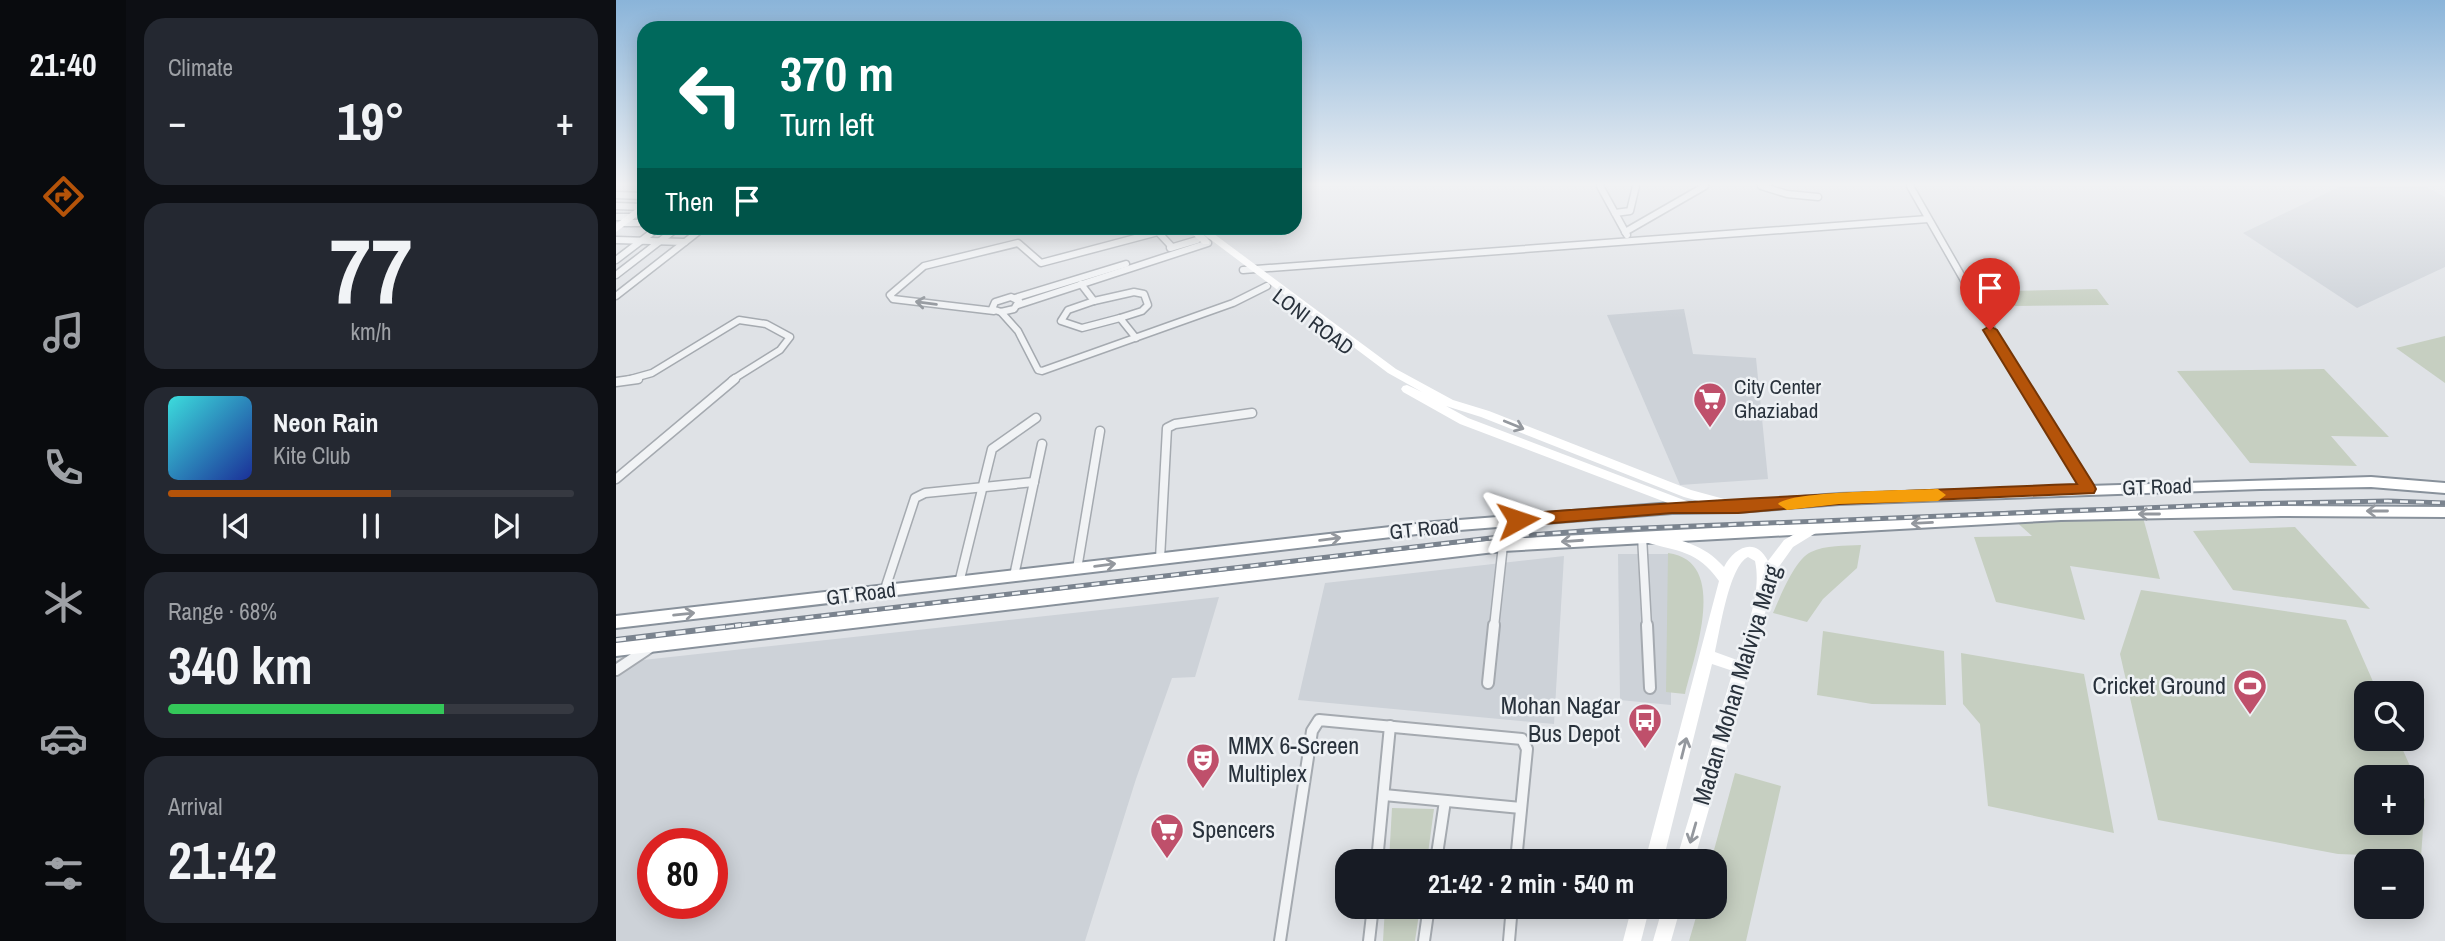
<!DOCTYPE html>
<meta charset="utf-8">
<style>
:root{--surface:#171b24;--page:#242831;--text:#f1f3f6;--muted:#9ea1a6;--line:#363941;--accent:#b45309}
body{margin:0;font-family:"Archivo Narrow",sans-serif;background:var(--page);color:var(--text);height:100vh;display:flex;flex-direction:column;font-size:26px;white-space:nowrap}
*{box-sizing:border-box;margin:0}
p{font-size:23px;color:var(--muted)}
.icon{flex:none;width:38px;height:38px;fill:none;stroke:currentColor;stroke-width:2;stroke-linecap:round;stroke-linejoin:round}
.map{position:relative;flex:1;overflow:hidden}
.side{display:flex;flex-direction:column;gap:18px;padding:18px;background:#0d0f14;width:490px}
.side>*{flex:none}
.hud{position:absolute;left:21px;top:21px;width:665px;height:214px;border-radius:21px;box-shadow:0 4px 18px #0003;background:#00695c;color:#fff;overflow:hidden}
.fabs{position:absolute;left:1738px;top:681px;display:grid;gap:14px}
.fabs a{display:grid;place-items:center;width:70px;height:70px;border-radius:14px;background:var(--surface);box-shadow:0 4px 18px #0003;font-size:35px}
.speed{position:absolute;left:21px;top:828px;display:flex;gap:14px;font-size:35px;font-weight:700;text-align:center}
.speed>*{display:grid;place-content:center;width:91px;height:91px;border-radius:50%;background:var(--surface);box-shadow:0 4px 18px #0003;line-height:1}
.speed .limit{border:10px solid #d22;background:#fff;color:#111}
.pin{position:absolute;display:grid;place-items:center;width:60px;height:60px;color:#fff;margin:-72px -30px;border-radius:50% 50% 50% 0;rotate:-45deg;box-shadow:0 0 7px #0007}
.pin .icon{rotate:45deg}
.me{position:absolute;width:77px;margin:-38px;rotate:85deg;stroke-linejoin:round;filter:drop-shadow(0 0 5px #0008)}
.turn{display:flex;align-items:center;gap:24px;height:147px;padding:0 28px;font-size:32px}
.turn .icon{width:91px;height:91px;stroke-width:2.5}
.turn b{display:block;font-size:49px;line-height:60px}
.then{display:flex;align-items:center;height:66px;padding:0 28px;background:#0003;gap:14px;font-size:26px}
.big{font-size:52px;font-weight:800;line-height:1.1}
.side .widget{flex:1;display:flex;flex-direction:column;justify-content:center;gap:10px;min-width:0;padding:0 24px;border-radius:21px;background:var(--page)}
.side .dial{align-items:center;gap:0}
.dial b{font-size:91px;line-height:1}
.song{display:flex;align-items:center;gap:21px}
.cover{width:84px;height:84px;border-radius:10px;background:linear-gradient(135deg,hsl(180 70% 55%),hsl(230 70% 35%))}
.played{height:7px;border-radius:4px;background:linear-gradient(90deg,var(--accent) 55%,var(--line) 55%)}
.keys{display:flex;justify-content:space-around;direction:ltr}
.heat{display:flex;justify-content:space-between;align-items:center;font-size:38px;direction:ltr}
.charge{height:10px;border-radius:5px;background:linear-gradient(90deg,#34c759 68%,var(--line) 0)}
.trip{position:absolute;left:719px;top:849px;width:392px;height:70px;border-radius:21px;background:var(--surface);box-shadow:0 4px 18px #0003;font-weight:800;line-height:70px;text-align:center}
main{display:flex;flex:1;min-height:0}
.tab-bar{display:flex;flex-direction:column;width:126px;justify-content:space-around;align-items:center;background:#090b0e;color:var(--muted)}
.tab-bar .icon{width:49px;height:49px}
.tab-bar .active{color:var(--accent)}
.tab-bar b{font-size:32px;color:var(--text)}
.map>svg:first-child{display:block}
.built{fill:#cdd2d8;fill-rule:evenodd}
.green{fill:#c6cfc1;fill-rule:evenodd}
.lines{fill:none;stroke-linecap:round;stroke-linejoin:round}
.street-far2-casing{stroke:#a5aab0;stroke-width:9}
.street-far1-casing{stroke:#a5aab0;stroke-width:11}
.street-casing{stroke:#a5aab0;stroke-width:14}
.highway-casing{stroke:#88919b;stroke-width:4}
.street-far2{stroke:#f1f3f5;stroke-width:6}
.street-far1{stroke:#f1f3f5;stroke-width:8}
.street{stroke:#f1f3f5;stroke-width:10}
.secondary{fill:#fff;fill-rule:evenodd}
.highway{fill:#fff;fill-rule:evenodd}
.rail-far1-casing{stroke:#7a838e;stroke-width:5}
.rail-casing{stroke:#7a838e;stroke-width:6}
.rail-far1{stroke:#eef1f4;stroke-width:2.5;stroke-dasharray:8;stroke-linecap:butt}
.rail{stroke:#eef1f4;stroke-width:3.5;stroke-dasharray:10;stroke-linecap:butt}
.oneway{stroke:#8d9298}
.oneway2{stroke:#94989e}
.route{fill:#b45309;stroke:#753606;stroke-width:2}
.slow{fill:#f59e0b}
.labels{text-anchor:middle;stroke-width:5;stroke-linejoin:round;paint-order:stroke}
.street-label{font-size:21px;fill:#29323c;stroke:#eef1f4}
.poi-label{font-size:21px;fill:#29323c;stroke:#eef1f4;text-anchor:start}
.near-street-label{font-size:24px;fill:#29323c;stroke:#eef1f4}
.near-poi-label{font-size:24px;fill:#29323c;stroke:#eef1f4;text-anchor:end}
</style>
<main>
<nav class="tab-bar">
<b>21:40</b>
<svg class="icon active" aria-label="directions" viewBox="0 0 24 24"><path d="M12 3l9 9-9 9-9-9zM9 14v-3h6M13 9l2 2-2 2"/></svg>
<svg class="icon" aria-label="music" viewBox="0 0 24 24"><path d="M9 18V5l10-2v13"/><circle cx="6" cy="18" r="3"/><circle cx="16" cy="16" r="3"/></svg>
<svg class="icon" aria-label="phone" viewBox="0 0 24 24"><path d="M5 4h4l2 5-3 2q2 4 5 5l2-3 5 2v4C11 20 4 13 5 4z"/></svg>
<svg class="icon" aria-label="climate" viewBox="0 0 24 24"><path d="M12 3v18M4 7l16 10M4 17L20 7"/></svg>
<svg class="icon" aria-label="car" viewBox="0 0 24 24"><path d="M5 17H2v-5l4-1 3-4h7l3 4 3 1v5h-3M9 17h6M6 11h13"/><circle cx="7" cy="17" r="2"/><circle cx="17" cy="17" r="2"/></svg>
<svg class="icon" aria-label="filters" viewBox="0 0 24 24"><path d="M4 7h16M4 17h16"/><circle cx="9" cy="7" r="2"/><circle cx="15" cy="17" r="2"/></svg>
</nav>
<section class="side">
<div class="widget"><p>Climate</p>
<div class="heat"><a>−</a><b class="big">19°</b><a>+</a></div>
</div>
<div class="widget dial"><b>77</b><p>km/h</p></div>
<div class="widget">
<div class="song"><i class="cover"></i><div><b>Neon Rain</b><p>Kite Club</p></div></div>
<div class="played"></div>
<div class="keys"><svg class="icon" aria-label="previous" viewBox="0 0 24 24"><path d="M18 5L8 12l10 7zM5 5v14"/></svg><svg class="icon" aria-label="pause" viewBox="0 0 24 24"><path d="M8 5v14M16 5v14"/></svg><svg class="icon" aria-label="next" viewBox="0 0 24 24"><path d="M6 5l10 7-10 7zM19 5v14"/></svg></div>
</div>
<div class="widget"><p>Range · 68%</p><b class="big">340 km</b><div class="charge"></div></div>
<div class="widget"><p>Arrival</p><b class="big">21:42</b></div>
</section>
<div class="map">
<svg width="1829" height="941" viewBox="0 0 1829 941">
<rect width="100%" height="100%" fill="#dfe2e6"/>
<g class="built">
<polygon points="1725,186 1809,186 1829,197 1829,267 1741,308 1627,233"/>
<polygon points="1068,309 1077,354 1140,358 1152,479 1064,485 991,315"/>
<polygon points="1002,554 1055,554 1055,705 1004,700"/>
<polygon points="948,556 938,724 682,700 709,583"/>
<path d="M603,597L579,677L556,678L520,779L469,941H0V672L18,661ZM37,844H96V903H37Z"/>
</g>
<g class="green">
<polygon points="1481,289 1493,305 1399,306 1391,291"/>
<polygon points="1829,336 1829,383 1780,348"/>
<polygon points="1708,369 1773,437 1715,436 1741,466 1634,463 1561,371"/>
<polygon points="1526,514 1544,579 1454,566 1469,620 1380,602 1358,537 1416,536 1396,518"/>
<polygon points="1679,527 1754,609 1617,590 1577,531"/>
<path d="M1245,545L1241,568L1207,599L1191,622L1157,613C1164,597 1179,559 1195,552C1209,545 1230,546 1245,545Z"/>
<path d="M1052,553C1114,561 1078,656 1069,694L1050,692Z"/>
<path d="M1525,590L1730,620L1762,693H1750V738L1782,739L1809,800L1805,857L1722,854L1542,820L1504,654ZM1750,777H1796V822H1750Z"/>
<polygon points="1207,631 1328,651 1330,705 1256,704 1201,695"/>
<polygon points="1345,653 1468,674 1498,833 1372,806 1364,724 1347,704"/>
<polygon points="1119,773 1165,786 1130,941 1073,941 1083,907 1099,906 1099,861 1095,861"/>
<polygon points="776,808 818,809 811,861 773,861"/>
<polygon points="769,907 804,907 799,941 767,941"/>
</g>
<g class="lines">
<g class="street-far2-casing">
<g id="street-far2">
<polyline points="984,186 1011,235"/>
<polyline points="1145,186 1171,194 1202,197"/>
<polyline points="1294,186 1405,380"/>
<polyline points="0,195 28,196"/>
<polyline points="0,206 28,207"/>
<polyline points="999,213 1014,211 1020,186"/>
<polyline points="0,217 15,217"/>
<polyline points="8,223 28,223"/>
<polyline points="1009,232 1089,186"/>
<polyline points="0,240 69,242"/>
<polyline points="554,248 581,240"/>
<polyline points="0,260 42,228"/>
<polyline points="627,270 1312,219"/>
<polyline points="0,275 61,228"/>
<polyline points="465,284 478,301 518,292 528,294 532,305 526,311 504,318 520,338"/>
<polyline points="0,296 87,228"/>
<polygon points="395,297 403,301 398,309 385,312 376,309 379,302"/>
<polyline points="399,298 510,264"/>
<polyline points="478,301 452,310 445,321 466,328 504,318"/>
<polyline points="402,305 592,243"/>
<polyline points="378,311 277,299 274,295 308,266 402,243 425,263 542,232 556,247"/>
<polyline points="385,312 402,331 422,370 426,371 617,303 651,286"/>
<polyline points="11,380 36,373 123,320 150,324 174,337 164,350 116,380"/>
</g>
</g>
<g class="street-far1-casing">
<g id="street-far1">
<polyline points="1404,379 1472,489"/>
<polyline points="0,382 22,379"/>
<polyline points="0,479 119,379"/>
<polyline points="1026,536 1031,627"/>
<polyline points="544,559 551,428 559,424 636,413"/>
<polyline points="461,569 484,431"/>
<polyline points="398,576 426,444"/>
<polyline points="343,583 376,449 420,418"/>
<polyline points="268,592 299,498 309,493 418,482"/>
<polyline points="878,627 887,545"/>
</g>
</g>
<g class="street-casing">
<g id="street">
<polyline points="1031,625 1034,688"/>
<polyline points="0,670 33,648"/>
<polyline points="872,683 878,625"/>
<polyline points="768,795 905,808"/>
<polyline points="761,861 774,726"/>
<polyline points="820,861 829,801"/>
<polyline points="664,941 696,731 703,720 906,739 911,749 900,861"/>
<polyline points="753,941 757,906"/>
<polyline points="808,941 813,906"/>
<polyline points="893,941 896,906"/>
</g>
</g>
<g class="highway-casing">
<g id="highway">
<polygon points="1755,477 1829,483 1829,493 1755,487 1644,489 1223,504 1122,512 1056,513 818,532 0,628 0,616 818,522 1056,503 1122,502 1223,494"/>
<polygon points="1665,506 1829,507 1829,517 1665,516 1445,520 887,551 0,656 0,642 887,539 1445,510"/>
</g>
</g>
<use href="#street-far2" class="street-far2"/>
<use href="#street-far1" class="street-far1"/>
<use href="#street" class="street"/>
<g class="secondary">
<polygon points="28,203 28,211 0,232 0,224"/>
<polygon points="570,228 579,228 582,230 581,228 590,228 780,369 837,400 873,411 1075,490 1123,503 1125,506 1123,509 1119,511 1068,497 865,417 830,406 852,418 1081,505 1083,508 1081,511 1073,511 844,424 787,392 785,389 787,386 791,385 806,392 772,373 582,230 593,240 593,244 587,244"/>
<path d="M1198,523L1203,525L1204,528L1203,531L1177,547L1162,568L1078,861H1060L1117,671L1096,664L1047,861H1029L1103,581C1081,550 1063,552 1029,542L1027,539L1029,536L1034,534C1063,539 1088,544 1108,567C1118,548 1139,536 1152,561L1168,540ZM1132,557L1139,561C1146,593 1130,629 1121,660L1099,652C1104,631 1113,566 1132,557Z"/>
<polygon points="1016,906 1034,906 1025,941 1007,941"/>
<polygon points="1047,906 1065,906 1055,941 1037,941"/>
</g>
<use href="#highway" class="highway"/>
<g class="rail-far1-casing">
<polyline id="rail-far1" points="110,627 875,538 979,530 1626,504 1772,501 1829,503"/>
</g>
<g class="rail-casing">
<polyline id="rail" points="0,640 125,625"/>
</g>
<use href="#rail-far1" class="rail-far1"/>
<use href="#rail" class="rail"/>
</g>
<defs><path id="oneway-shaft" d="M-6 0H5M1.5-3L5.5 0L1.5 3" fill="none" stroke-width="1.6" stroke-linecap="round" stroke-linejoin="round" transform="scale(1.75)"/></defs>
<use class="oneway" href="#oneway-shaft" transform="translate(310 303) rotate(-173)"/>
<g class="oneway2">
<use href="#oneway-shaft" transform="translate(898 425) rotate(22)"/>
<use href="#oneway-shaft" transform="translate(1761 511) rotate(180)"/>
<use href="#oneway-shaft" transform="translate(1533 514) rotate(180)"/>
<use href="#oneway-shaft" transform="translate(1306 523) rotate(177)"/>
<use href="#oneway-shaft" transform="translate(714 539) rotate(-7)"/>
<use href="#oneway-shaft" transform="translate(956 541) rotate(176)"/>
<use href="#oneway-shaft" transform="translate(489 565) rotate(-7)"/>
<use href="#oneway-shaft" transform="translate(68 614) rotate(-6)"/>
<use href="#oneway-shaft" transform="translate(1068 748) rotate(-76)"/>
<use href="#oneway-shaft" transform="translate(1077 833) rotate(106)"/>
</g>
<linearGradient id="sky" x2="0" y2="1"><stop stop-color="#8ab4d9"/><stop offset="0.58" stop-color="#f1f2f4"/><stop offset="1" stop-color="#f1f2f4" stop-opacity="0"/></linearGradient>
<rect width="1829" height="318" fill="url(#sky)"/>
<path class="route" d="M1374,326L1381,330L1478,485L1480,489L1478,493L1223,504L1122,513H1056L902,526L894,520L902,514C1088,499 1274,491 1461,484L1367,330Z"/>
<path class="slow" d="M1322,489L1330,495L1322,501L1223,504L1171,510L1162,504C1172,491 1298,490 1322,489Z"/>
<defs>
<g id="supermarket-pin" transform="scale(1.75)"><path d="M0 17L-7.5 6A9.5 9.5 0 1 1 7.5 6Z" fill="#bf506b" stroke="#eef1f4"/><path d="M-6-5.5h2.5l.6 2H6L4.5 2H-2.5L-4.4-4H-6ZM-1.5 3.2a1.3 1.3 0 1 0 .1 0ZM3 3.2a1.3 1.3 0 1 0 .1 0Z" fill="#fff"/></g>
<g id="stadium-pin" transform="scale(1.75)"><path d="M0 17L-7.5 6A9.5 9.5 0 1 1 7.5 6Z" fill="#bf506b" stroke="#eef1f4"/><path d="M0-5a6.5 5 0 1 0 0 10a6.5 5 0 1 0 0-10ZM-3.5-1.8h7v3.6h-7Z" fill="#fff"/></g>
<g id="bus-pin" transform="scale(1.75)"><path d="M0 17L-7.5 6A9.5 9.5 0 1 1 7.5 6Z" fill="#bf506b" stroke="#eef1f4"/><path d="M-5-6H5V4H4V6H2V4H-2V6H-4V4H-5ZM-3.5-4V0h7V-4ZM-3.5 1.2v1.5H-2V1.2ZM2 1.2v1.5H3.5V1.2Z" fill="#fff"/></g>
<g id="theatre-pin" transform="scale(1.75)"><path d="M0 17L-7.5 6A9.5 9.5 0 1 1 7.5 6Z" fill="#bf506b" stroke="#eef1f4"/><path d="M-5-5.5Q0-4 5-5.5V0Q5 5 0 6Q-5 5-5 0ZM-3.3-2.5H-1v1.5H-3.3ZM1-2.5H3.3v1.5H1ZM-2.8 1Q0 5.5 2.8 1Z" fill="#fff"/></g>
</defs>
<g fill-rule="evenodd">
<use href="#supermarket-pin" x="1094" y="399"/>
<use href="#stadium-pin" x="1634" y="686"/>
<use href="#bus-pin" x="1029" y="720"/>
<use href="#theatre-pin" x="587" y="760"/>
<use href="#supermarket-pin" x="551" y="830"/>
</g>
<g class="labels">
<g class="street-label">
<text transform="translate(697 322) rotate(37)" y="7">LONI ROAD</text>
<text transform="translate(1541 487) rotate(-2)" y="7">GT Road</text>
<text transform="translate(808 529) rotate(-6)" y="7">GT Road</text>
<text transform="translate(245 594) rotate(-7)" y="7">GT Road</text>
</g>
<g class="poi-label">
<text x="1118" y="394">City Center<tspan x="1118" dy="24">Ghaziabad</tspan></text>
</g>
<g class="near-street-label">
<text transform="translate(1121 685) rotate(-73)" y="8">Madan Mohan Malviya Marg</text>
</g>
<g class="near-poi-label">
<text x="1610" y="694">Cricket Ground</text>
<text x="1004" y="714">Mohan Nagar<tspan x="1004" dy="28">Bus Depot</tspan></text>
<text x="612" y="754" text-anchor="start">MMX 6-Screen<tspan x="612" dy="28">Multiplex</tspan></text>
<text x="576" y="838" text-anchor="start">Spencers</text>
</g>
</g>
</svg>
<div class="fabs">
<a><svg class="icon" aria-label="search" viewBox="0 0 24 24"><circle cx="10" cy="10" r="6"/><path d="M15 15l6 6"/></svg></a>
<a>+</a>
<a>−</a>
</div>
<div class="speed"><div class="limit">80</div></div>
<div class="pin" style="left:1374px;top:330px;background:#d93025"><svg class="icon" aria-label="arrive" viewBox="0 0 24 24"><path d="M6 21V4h12l-3 4 3 4H6"/></svg></div>
<svg class="me" style="left:902px;top:520px" viewBox="-20 -20 40 40"><path d="M0-17L14 15 0 8-14 15z" fill="#b45309" stroke="#fff" stroke-width="4"/></svg>
<div class="trip">21:42 · 2 min · 540 m</div>
<div class="hud">
<div class="turn"><svg class="icon" aria-label="left" viewBox="0 0 24 24"><path d="M17 20v-9H6M10 6l-5 5 5 5"/></svg><div><b>370 m</b>Turn left</div></div>
<div class="then">Then<svg class="icon" aria-label="arrive" viewBox="0 0 24 24"><path d="M6 21V4h12l-3 4 3 4H6"/></svg></div>
</div>
</div>
</main>
